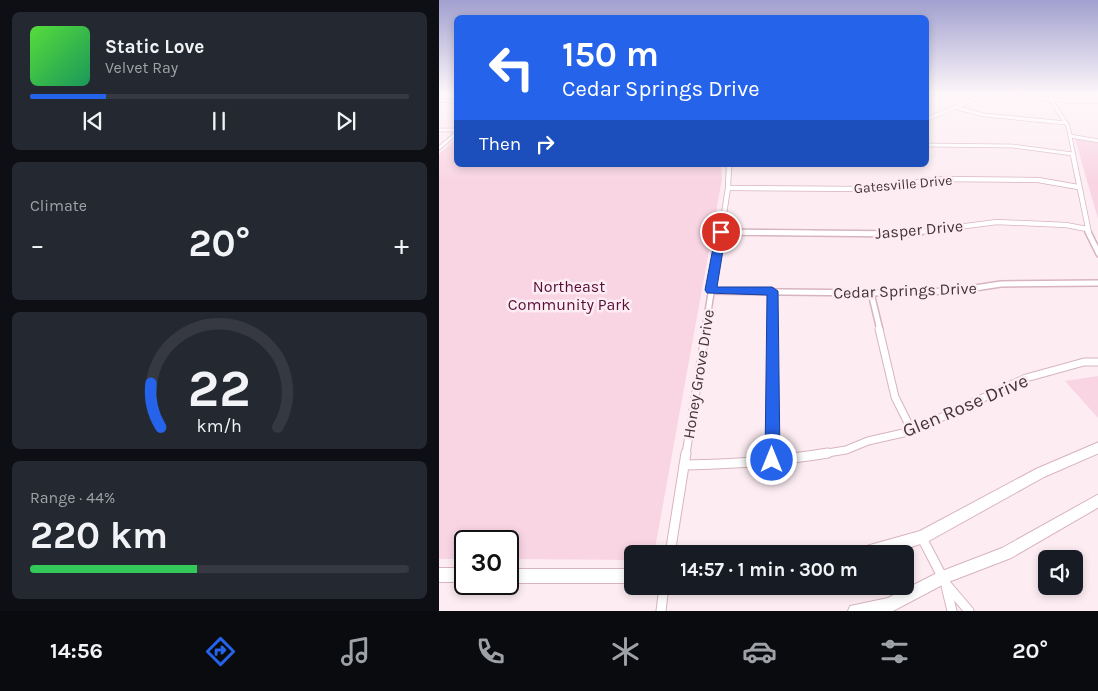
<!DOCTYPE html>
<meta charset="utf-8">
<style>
:root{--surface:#171b24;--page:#242831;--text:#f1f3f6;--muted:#9ea1a6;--line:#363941;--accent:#2563eb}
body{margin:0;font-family:Karla,sans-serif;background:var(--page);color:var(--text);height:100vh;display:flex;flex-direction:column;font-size:19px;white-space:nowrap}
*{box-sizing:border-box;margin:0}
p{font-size:16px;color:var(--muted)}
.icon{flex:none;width:28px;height:28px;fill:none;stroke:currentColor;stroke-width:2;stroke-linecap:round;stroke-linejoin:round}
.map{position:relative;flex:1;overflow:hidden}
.side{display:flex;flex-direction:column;gap:12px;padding:12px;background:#0d0f14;width:439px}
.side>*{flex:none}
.hud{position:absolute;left:15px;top:15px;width:475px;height:152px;border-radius:8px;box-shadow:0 2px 8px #0003;background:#2563eb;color:#fff;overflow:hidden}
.buttons{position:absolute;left:599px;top:550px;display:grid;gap:10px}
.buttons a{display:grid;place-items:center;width:45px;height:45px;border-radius:8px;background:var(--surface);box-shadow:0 2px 8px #0003;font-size:25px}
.speed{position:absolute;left:15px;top:530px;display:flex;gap:10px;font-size:25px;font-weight:700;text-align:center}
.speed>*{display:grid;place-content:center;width:65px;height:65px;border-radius:50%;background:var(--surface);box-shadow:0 2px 8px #0003;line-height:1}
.speed .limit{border:2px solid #111;border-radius:8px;background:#fff;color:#111}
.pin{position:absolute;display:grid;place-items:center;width:42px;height:42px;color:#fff;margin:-21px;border:2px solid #fff;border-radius:50%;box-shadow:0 1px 5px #0007}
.me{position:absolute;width:55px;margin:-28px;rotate:0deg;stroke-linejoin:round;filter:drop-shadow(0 0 4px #0008)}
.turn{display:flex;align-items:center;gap:18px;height:105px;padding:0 25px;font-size:22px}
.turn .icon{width:65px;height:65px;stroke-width:2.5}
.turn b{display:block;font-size:35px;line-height:42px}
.then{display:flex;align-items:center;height:48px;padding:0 25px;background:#0003;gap:10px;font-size:19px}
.big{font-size:38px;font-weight:700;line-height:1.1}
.side .tile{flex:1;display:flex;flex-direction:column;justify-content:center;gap:8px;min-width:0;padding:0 18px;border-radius:8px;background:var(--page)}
.side .dial{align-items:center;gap:0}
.dial svg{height:130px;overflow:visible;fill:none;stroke:var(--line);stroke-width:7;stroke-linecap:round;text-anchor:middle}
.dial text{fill:var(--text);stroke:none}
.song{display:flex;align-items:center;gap:15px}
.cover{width:60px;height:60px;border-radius:8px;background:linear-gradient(135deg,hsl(110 70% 55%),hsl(150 70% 35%))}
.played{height:5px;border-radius:2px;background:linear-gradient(90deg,var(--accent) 20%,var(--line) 20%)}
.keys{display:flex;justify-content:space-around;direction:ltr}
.heat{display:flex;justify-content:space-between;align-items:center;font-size:28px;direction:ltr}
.charge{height:8px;border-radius:4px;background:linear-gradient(90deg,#34c759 44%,var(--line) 0)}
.trip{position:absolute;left:185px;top:545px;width:290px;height:50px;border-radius:8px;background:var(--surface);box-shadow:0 2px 8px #0003;font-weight:700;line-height:50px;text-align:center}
.tab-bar{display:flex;height:80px;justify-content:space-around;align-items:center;background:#090b0e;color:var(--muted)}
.tab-bar .icon{width:35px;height:35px}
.tab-bar .current{color:var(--accent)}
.tab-bar b{font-size:22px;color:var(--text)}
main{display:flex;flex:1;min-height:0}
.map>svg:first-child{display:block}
.green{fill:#f9d5e4}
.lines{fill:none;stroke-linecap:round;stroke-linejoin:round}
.minor-far4-casing{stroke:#d8b3c2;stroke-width:4.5}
.minor-far3-casing{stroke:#d8b3c2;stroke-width:6}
.minor-far2-casing{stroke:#d8b3c2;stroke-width:8}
.minor-far1-casing{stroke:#d8b3c2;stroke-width:9}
.minor-casing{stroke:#d8b3c2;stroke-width:11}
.secondary-casing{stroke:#d8b3c2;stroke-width:2}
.minor-far4{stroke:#fff;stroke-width:3}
.minor-far3{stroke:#fff;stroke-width:4.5}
.minor-far2{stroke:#fff;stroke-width:5}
.minor-far1{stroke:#fff;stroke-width:7}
.minor{stroke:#fff;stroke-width:9}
.secondary{fill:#fff;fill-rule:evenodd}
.route{fill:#2563eb;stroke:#184099}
.labels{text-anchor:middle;stroke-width:5;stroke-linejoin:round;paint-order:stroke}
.far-street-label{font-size:14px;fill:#43343b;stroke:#fdedf3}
.street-label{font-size:16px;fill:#43343b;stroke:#fdedf3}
.park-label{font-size:16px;fill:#580e38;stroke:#fdedf3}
.near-street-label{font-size:19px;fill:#43343b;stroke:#fdedf3}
</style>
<main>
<section class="side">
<div class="tile">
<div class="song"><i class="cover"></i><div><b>Static Love</b><p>Velvet Ray</p></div></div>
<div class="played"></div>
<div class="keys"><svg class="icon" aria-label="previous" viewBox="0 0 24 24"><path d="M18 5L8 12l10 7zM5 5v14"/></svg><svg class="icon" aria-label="pause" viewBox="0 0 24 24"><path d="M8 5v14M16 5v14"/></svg><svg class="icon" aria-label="next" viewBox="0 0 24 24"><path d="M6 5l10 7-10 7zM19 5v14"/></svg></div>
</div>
<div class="tile"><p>Climate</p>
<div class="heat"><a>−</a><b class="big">20°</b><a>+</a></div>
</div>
<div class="tile dial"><svg viewBox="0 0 100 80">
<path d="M14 69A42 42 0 1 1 86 69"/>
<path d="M14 69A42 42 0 0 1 8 42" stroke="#2563eb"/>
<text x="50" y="56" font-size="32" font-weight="700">22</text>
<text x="50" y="72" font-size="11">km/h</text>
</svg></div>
<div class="tile"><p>Range · 44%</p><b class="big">220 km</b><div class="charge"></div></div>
</section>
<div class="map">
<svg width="660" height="611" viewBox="0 0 660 611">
<rect width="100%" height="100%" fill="#fdedf3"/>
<g class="green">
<polygon points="17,139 18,165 282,165 283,179 215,554 194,554 194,560 69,559 69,541 26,541 26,559 0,559 0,154"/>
<polygon points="636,139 659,143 659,219"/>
<polygon points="659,376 660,376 659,418 626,381"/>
</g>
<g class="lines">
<g class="minor-far4-casing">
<g id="minor-far4">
<polyline points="558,95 631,101 660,101"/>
<polyline points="0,100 18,102"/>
<polyline points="612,100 629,126 635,156"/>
<polyline points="515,107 545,115 627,123"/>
<polyline points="488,119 546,95"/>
<polyline points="0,130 18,130"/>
<polyline points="631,136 660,141"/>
<polyline points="488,145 573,146 634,154"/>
<polyline points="0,148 18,133"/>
</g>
</g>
<g class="minor-far3-casing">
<g id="minor-far3">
<polyline points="634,155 650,233"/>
<polyline points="289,188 424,189 503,179 599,180 639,187"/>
<polyline points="282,232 373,233"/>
<polyline points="282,233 289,188 290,165"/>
<polyline points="472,233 558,222 627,225 648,229"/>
</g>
</g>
<g class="minor-far2-casing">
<g id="minor-far2">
<polyline points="282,232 464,234 482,232"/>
<polyline points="649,232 660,254"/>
<polyline points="272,291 432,293 516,291 562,284 660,283"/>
<polyline points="333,291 333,330"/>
<polyline points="432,293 441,330"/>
<polyline points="266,330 282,232"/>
</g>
</g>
<g class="minor-far1-casing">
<g id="minor-far1">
<polyline points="333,329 333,454"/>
<polyline points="440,329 456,397 473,431"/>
<polyline points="247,454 267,329"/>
<polyline points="382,454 407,450 429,441 473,431 587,378 645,362 660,362"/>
</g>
</g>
<g class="minor-casing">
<g id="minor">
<polyline points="333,453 333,460"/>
<path d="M245,465C294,464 341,461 389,453"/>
<polyline points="483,538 507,584 530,611"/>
<polyline points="231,554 247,453"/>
<polyline points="507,586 513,611"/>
<polyline points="222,611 225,586"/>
</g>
</g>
<g class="secondary-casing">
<g id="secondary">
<polygon points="660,442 660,453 605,477 488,542 449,554 417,554 419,549 424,547 481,531 597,469"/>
<polygon points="660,494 660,507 572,558 507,583 454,611 409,611 411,606 449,598 498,573 563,548"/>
<rect x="0" y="568" width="26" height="14"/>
<rect x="69" y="569" width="125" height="14"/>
</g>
</g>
<use href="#minor-far4" class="minor-far4"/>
<use href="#minor-far3" class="minor-far3"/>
<use href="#minor-far2" class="minor-far2"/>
<use href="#minor-far1" class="minor-far1"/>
<use href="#minor" class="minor"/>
<use href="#secondary" class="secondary"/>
</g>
<linearGradient id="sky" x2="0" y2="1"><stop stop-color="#a1a0cf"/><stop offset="0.52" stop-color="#fef7fa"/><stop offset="1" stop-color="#fef7fa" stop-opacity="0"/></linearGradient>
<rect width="660" height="181" fill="url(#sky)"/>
<polygon class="route" points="282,229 287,232 278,287 333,287 339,291 341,460 339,466 333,468 328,466 326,460 328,295 268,293 266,290 277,232"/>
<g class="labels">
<g class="far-street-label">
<text transform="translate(464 184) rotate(-5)" y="5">Gatesville Drive</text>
</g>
<g class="street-label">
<text transform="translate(480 229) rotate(-5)" y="6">Jasper Drive</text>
<text transform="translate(466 290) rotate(-2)" y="6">Cedar Springs Drive</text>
<text transform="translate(259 374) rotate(-81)" y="6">Honey Grove Drive</text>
</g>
<g class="park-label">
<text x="130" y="292">Northeast<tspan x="130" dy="18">Community Park</tspan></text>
</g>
<g class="near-street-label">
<text transform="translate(526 405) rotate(-23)" y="7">Glen Rose Drive</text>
</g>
</g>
</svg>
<div class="buttons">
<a><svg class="icon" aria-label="sound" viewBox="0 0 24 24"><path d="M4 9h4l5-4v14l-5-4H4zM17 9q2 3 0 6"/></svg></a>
</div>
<div class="speed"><div class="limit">30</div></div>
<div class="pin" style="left:282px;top:232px;background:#d93025"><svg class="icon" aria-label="arrive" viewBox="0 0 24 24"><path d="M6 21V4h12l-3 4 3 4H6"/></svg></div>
<svg class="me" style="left:333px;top:460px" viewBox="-20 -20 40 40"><circle r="17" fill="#2563eb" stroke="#fff" stroke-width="3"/><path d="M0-11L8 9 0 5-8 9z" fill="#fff"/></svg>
<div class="trip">14:57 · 1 min · 300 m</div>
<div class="hud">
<div class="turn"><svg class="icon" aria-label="left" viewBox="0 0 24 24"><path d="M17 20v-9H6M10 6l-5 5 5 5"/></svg><div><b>150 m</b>Cedar Springs Drive</div></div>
<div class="then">Then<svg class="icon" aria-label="right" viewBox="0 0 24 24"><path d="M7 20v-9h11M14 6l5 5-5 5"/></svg></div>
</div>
</div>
</main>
<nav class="tab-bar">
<b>14:56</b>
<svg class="icon current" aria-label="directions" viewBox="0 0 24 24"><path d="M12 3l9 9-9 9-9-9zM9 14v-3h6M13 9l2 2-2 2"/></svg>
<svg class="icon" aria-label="music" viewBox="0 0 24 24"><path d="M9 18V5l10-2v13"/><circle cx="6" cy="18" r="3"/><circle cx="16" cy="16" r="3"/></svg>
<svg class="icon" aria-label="phone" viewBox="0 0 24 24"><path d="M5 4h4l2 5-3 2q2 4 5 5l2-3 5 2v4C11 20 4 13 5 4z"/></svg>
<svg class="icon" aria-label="climate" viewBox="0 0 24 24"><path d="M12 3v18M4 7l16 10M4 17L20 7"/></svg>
<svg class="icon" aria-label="car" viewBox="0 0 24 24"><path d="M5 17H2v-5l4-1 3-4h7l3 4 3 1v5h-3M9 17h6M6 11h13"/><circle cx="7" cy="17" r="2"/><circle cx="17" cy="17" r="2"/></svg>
<svg class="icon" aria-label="filters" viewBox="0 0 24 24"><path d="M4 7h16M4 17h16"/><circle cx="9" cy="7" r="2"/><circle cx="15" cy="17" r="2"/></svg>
<b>20°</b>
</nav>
